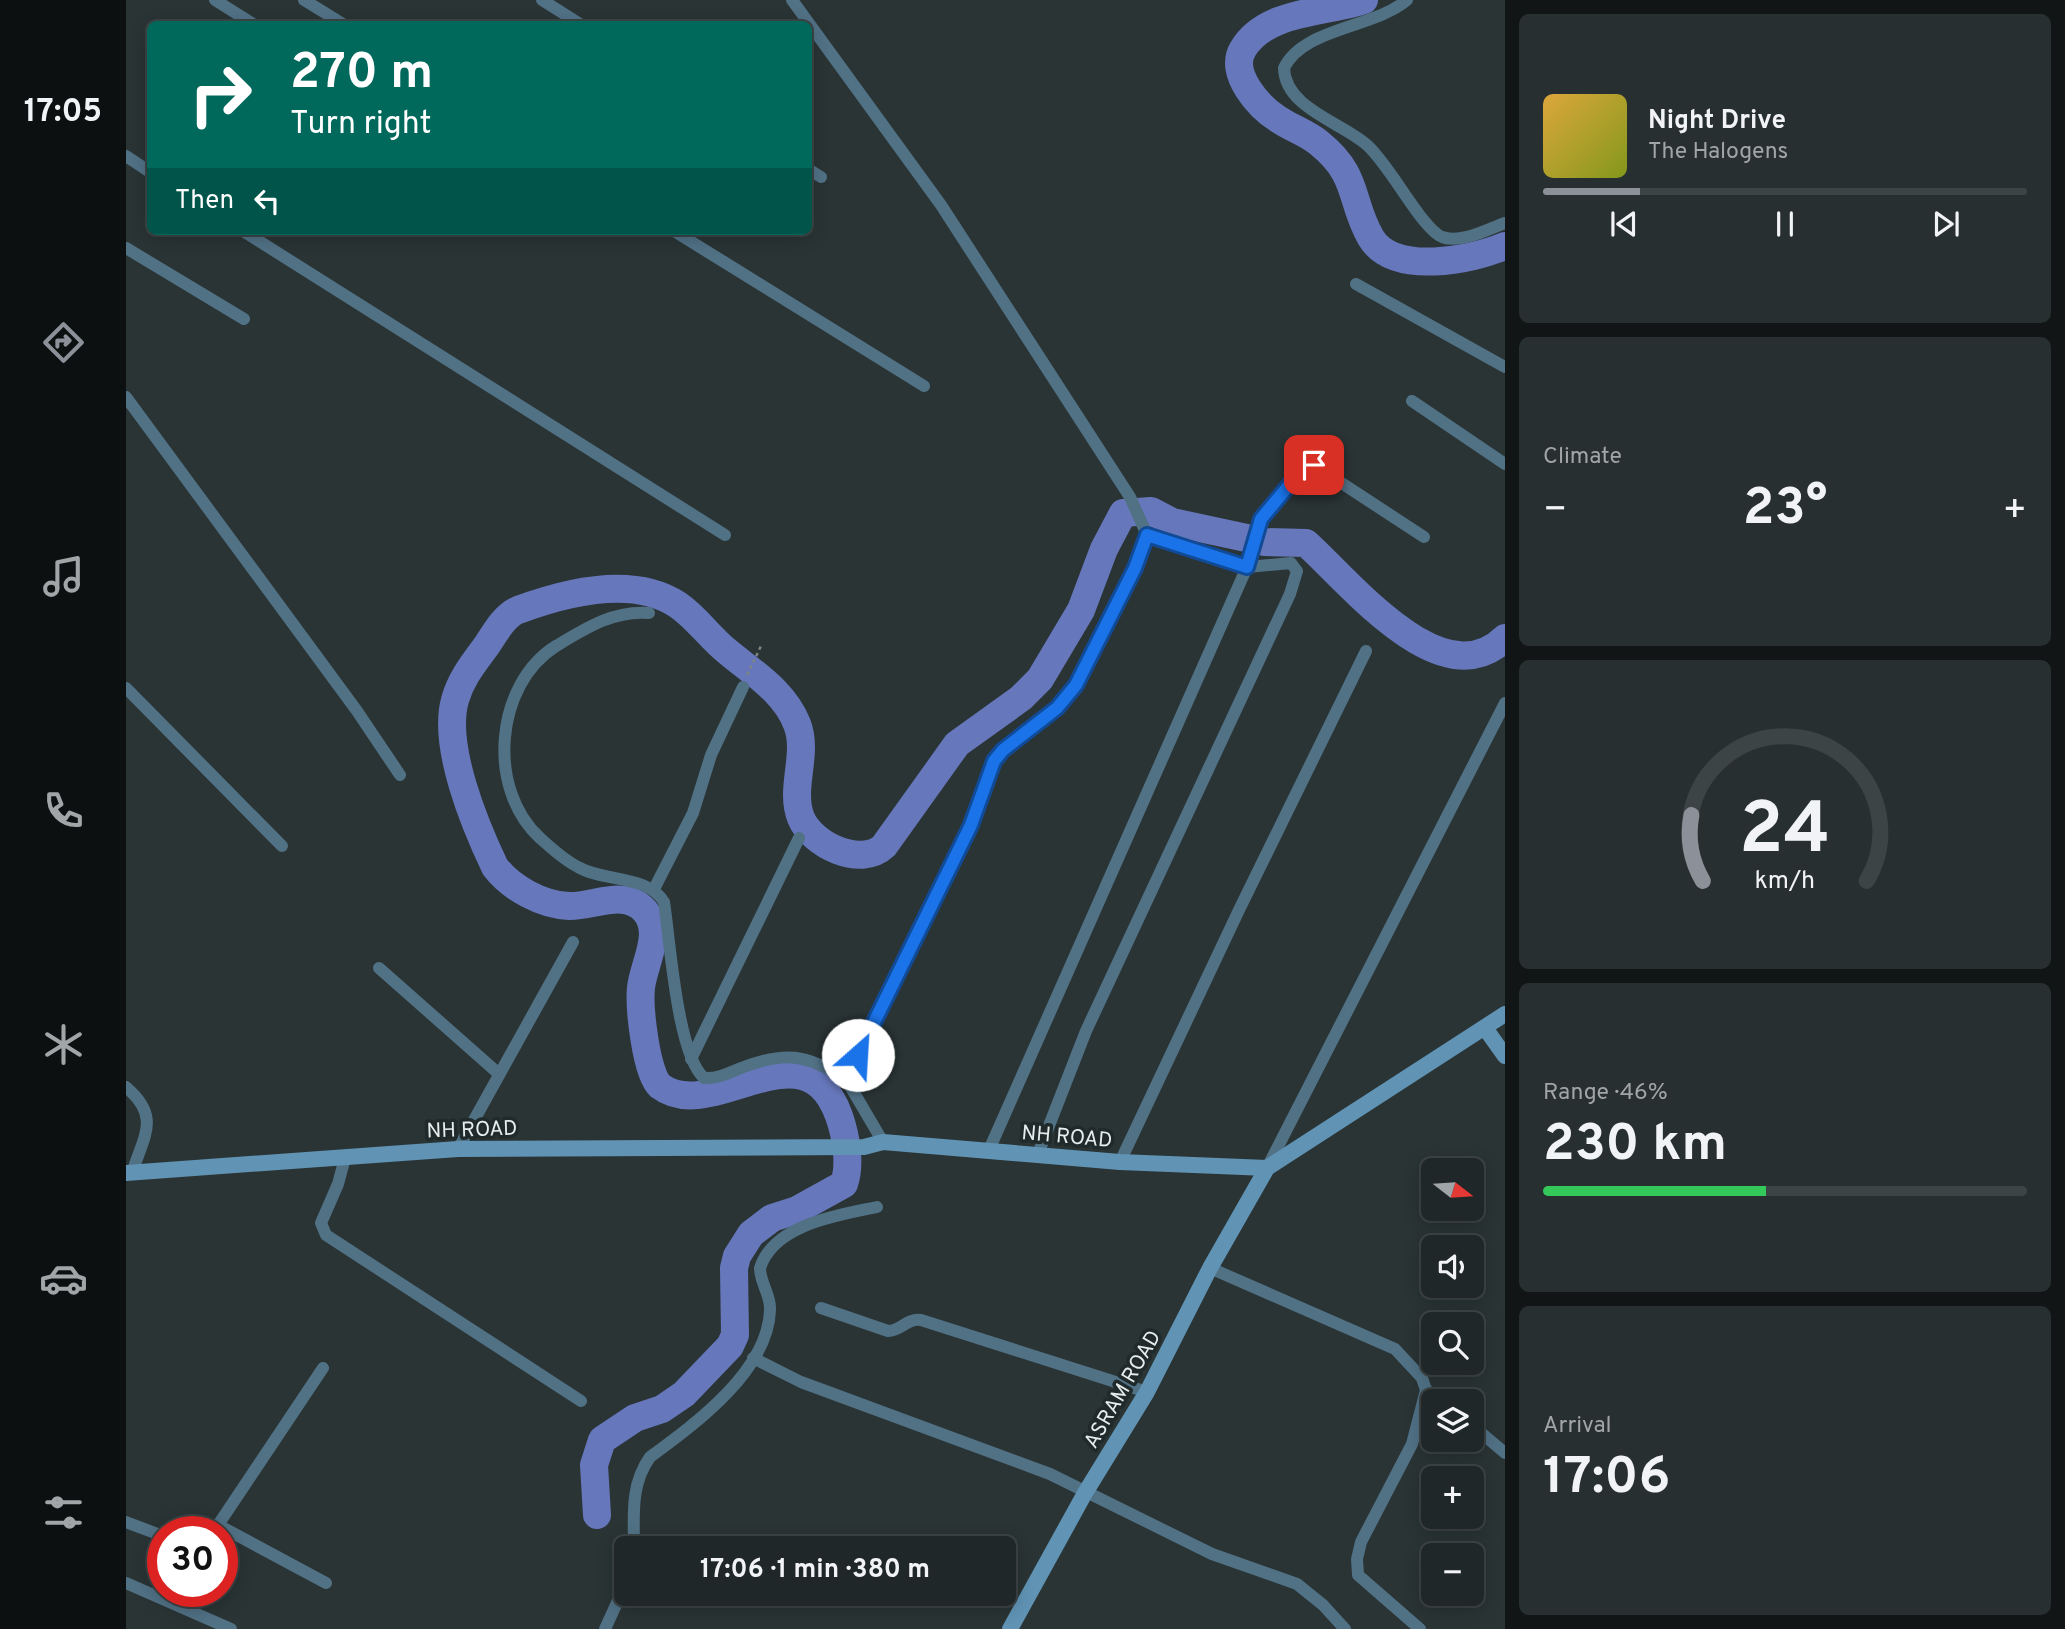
<!DOCTYPE html>
<meta charset="utf-8">
<style>
:root{--surface:#202728;--page:#282f30;--text:#f1f3f6;--muted:#a2a5a8;--line:#3d4445;--accent:#8c9099}
body{margin:0;font-family:Overpass,sans-serif;background:var(--page);color:var(--text);height:100vh;display:flex;flex-direction:column;font-size:26px;white-space:nowrap}
*{box-sizing:border-box;margin:0}
p{font-size:23px;color:var(--muted)}
.icon{flex:none;width:38px;height:38px;fill:none;stroke:currentColor;stroke-width:2;stroke-linecap:round;stroke-linejoin:round}
.map{position:relative;flex:1;overflow:hidden}
.sheet{display:flex;flex-direction:column;gap:14px;padding:14px;background:#121516;width:560px}
.sheet>*{flex:none}
.banner{position:absolute;left:21px;top:21px;width:665px;height:214px;border-radius:10px;box-shadow:0 4px 18px #0003,0 0 0 2px var(--line);background:#00695c;color:#fff;overflow:hidden}
.needle{width:46px;rotate:107deg}
.fabs{position:absolute;left:1295px;top:1158px;display:grid;gap:14px}
.fabs a{display:grid;place-items:center;width:63px;height:63px;border-radius:10px;background:var(--surface);box-shadow:0 4px 18px #0003,0 0 0 2px var(--line);font-size:35px}
.speed{position:absolute;left:21px;top:1516px;display:flex;gap:14px;font-size:35px;font-weight:700;text-align:center}
.speed>*{display:grid;place-content:center;width:91px;height:91px;border-radius:50%;background:var(--surface);box-shadow:0 4px 18px #0003,0 0 0 2px var(--line);line-height:1}
.speed .limit{border:10px solid #d22;background:#fff;color:#111}
.pin{position:absolute;display:grid;place-items:center;width:60px;height:60px;color:#fff;margin:-30px;border-radius:14px;box-shadow:0 4px 10px #0006}
.me{position:absolute;width:77px;margin:-38px;rotate:26deg;stroke-linejoin:round;filter:drop-shadow(0 0 5px #0008)}
.turn{display:flex;align-items:center;gap:24px;height:147px;padding:0 28px;font-size:32px}
.turn .icon{width:91px;height:91px;stroke-width:2.5}
.turn b{display:block;font-size:49px;line-height:60px}
.then{display:flex;align-items:center;height:66px;padding:0 28px;background:#0003;gap:14px;font-size:26px}
.big{font-size:52px;font-weight:700;line-height:1.1}
.sheet .tile{flex:1;display:flex;flex-direction:column;justify-content:center;gap:10px;min-width:0;padding:0 24px;border-radius:10px;background:var(--page)}
.sheet .dial{align-items:center;gap:0}
.dial svg{height:182px;overflow:visible;fill:none;stroke:var(--line);stroke-width:7;stroke-linecap:round;text-anchor:middle}
.dial text{fill:var(--text);stroke:none}
.song{display:flex;align-items:center;gap:21px}
.cover{width:84px;height:84px;border-radius:10px;background:linear-gradient(135deg,hsl(40 70% 55%),hsl(70 70% 35%))}
.played{height:7px;border-radius:4px;background:linear-gradient(90deg,var(--accent) 20%,var(--line) 20%)}
.keys{display:flex;justify-content:space-around;direction:ltr}
.heat{display:flex;justify-content:space-between;align-items:center;font-size:38px;direction:ltr}
.charge{height:10px;border-radius:5px;background:linear-gradient(90deg,#34c759 46%,var(--line) 0)}
.trip{position:absolute;left:488px;top:1536px;width:402px;height:70px;border-radius:10px;background:var(--surface);box-shadow:0 4px 18px #0003,0 0 0 2px var(--line);font-weight:700;line-height:70px;text-align:center}
main{display:flex;flex:1;min-height:0}
.tabs{display:flex;flex-direction:column;width:126px;justify-content:space-around;align-items:center;background:#0d1010;color:var(--muted)}
.tabs .icon{width:49px;height:49px}
.tabs .active{color:var(--accent)}
.tabs b{font-size:32px;color:var(--text)}
.map>svg:first-child{display:block}
.lines{fill:none;stroke-linecap:round;stroke-linejoin:round}
.river{stroke:#67b;stroke-width:28}
.path{stroke:#7c8485;stroke-width:2.5;stroke-dasharray:3.5 3.5;stroke-linecap:butt}
.street{stroke:#517185;stroke-width:12}
.secondary{stroke:#6093b4;stroke-width:16}
.route-casing{stroke:#114b97;stroke-width:18}
.route{stroke:#1a73e8;stroke-width:12}
.labels{text-anchor:middle;stroke-width:7;stroke-linejoin:round;paint-order:stroke}
.street-label{font-size:21px;fill:#e6eded;stroke:#202a2b}
</style>
<main>
<nav class="tabs">
<b>17:05</b>
<svg class="icon active" aria-label="directions" viewBox="0 0 24 24"><path d="M12 3l9 9-9 9-9-9zM9 14v-3h6M13 9l2 2-2 2"/></svg>
<svg class="icon" aria-label="music" viewBox="0 0 24 24"><path d="M9 18V5l10-2v13"/><circle cx="6" cy="18" r="3"/><circle cx="16" cy="16" r="3"/></svg>
<svg class="icon" aria-label="phone" viewBox="0 0 24 24"><path d="M5 4h4l2 5-3 2q2 4 5 5l2-3 5 2v4C11 20 4 13 5 4z"/></svg>
<svg class="icon" aria-label="climate" viewBox="0 0 24 24"><path d="M12 3v18M4 7l16 10M4 17L20 7"/></svg>
<svg class="icon" aria-label="car" viewBox="0 0 24 24"><path d="M5 17H2v-5l4-1 3-4h7l3 4 3 1v5h-3M9 17h6M6 11h13"/><circle cx="7" cy="17" r="2"/><circle cx="17" cy="17" r="2"/></svg>
<svg class="icon" aria-label="filters" viewBox="0 0 24 24"><path d="M4 7h16M4 17h16"/><circle cx="9" cy="7" r="2"/><circle cx="15" cy="17" r="2"/></svg>
</nav>
<div class="map">
<svg width="1379" height="1629" viewBox="0 0 1379 1629">
<rect width="100%" height="100%" fill="#2a3435"/>
<g class="lines">
<g class="river">
<path d="M1238,0C1201,13 1140,10 1117,49C1102,73 1133,107 1152,119C1165,128 1181,133 1193,143C1234,176 1223,200 1245,238C1268,276 1346,260 1379,246"/>
<path d="M471,1515L468,1465L476,1440L509,1418L536,1409L558,1394L604,1346L609,1335L608,1268L611,1256L625,1234L646,1218L671,1210L718,1184C725,1164 720,1136 713,1116C678,1020 586,1126 534,1086C520,1074 513,1007 515,988C517,965 538,933 519,911C499,888 467,907 443,906C416,905 385,888 369,867C349,825 316,746 329,700C335,678 348,663 361,645C369,633 378,616 392,610C438,593 507,575 552,605C571,618 584,638 602,652C627,673 658,691 671,724C683,754 663,788 675,818C686,845 735,868 758,846L831,744L895,698L914,679L955,610L978,549L997,513L1025,511L1046,522L1139,542L1180,543C1222,580 1316,700 1379,638"/>
</g>
<polyline class="path" points="621,675 636,644"/>
<g class="street">
<polyline points="89,0 127,24"/>
<polyline points="178,0 217,24"/>
<polyline points="416,0 454,24"/>
<polyline points="666,0 815,205 1004,497 1021,535 1009,568 949,685 931,708 877,750 868,761 845,825 720,1079 757,1142"/>
<path d="M1281,0C1248,28 1177,28 1158,68C1159,108 1215,122 1241,145C1264,165 1296,229 1316,237C1335,244 1362,229 1379,223"/>
<polyline points="0,156 24,172"/>
<polyline points="682,169 695,177"/>
<polyline points="117,231 599,535"/>
<polyline points="548,231 798,386"/>
<polyline points="0,248 118,319"/>
<polyline points="1230,284 1379,367"/>
<polyline points="0,397 231,711 274,775"/>
<polyline points="1286,401 1379,464"/>
<path d="M523,613C488,610 460,628 430,646C369,684 360,789 414,838C425,848 438,860 452,867C478,882 522,875 538,902C544,940 551,1054 578,1078C591,1079 603,1073 615,1068C659,1051 680,1054 720,1079"/>
<polyline points="0,688 156,846"/>
<polyline points="528,889 567,813 585,755 617,687"/>
<polyline points="253,968 373,1074"/>
<polyline points="565,1059 673,838"/>
<path d="M0,1087C35,1117 18,1135 6,1173"/>
<polyline points="332,1149 447,942"/>
<polyline points="863,1150 1121,567 1135,519 1178,467 1188,465 1298,537"/>
<polyline points="912,1154 960,1031 1164,594 1171,571 1165,563 1121,567 1021,535"/>
<polyline points="219,1158 212,1184 195,1223 200,1235 455,1401"/>
<polyline points="994,1162 1113,910 1240,651"/>
<polyline points="1141,1168 1379,703"/>
<polyline points="1084,1268 1269,1349 1296,1378 1300,1390 1286,1444 1235,1542 1231,1559 1232,1575 1294,1629"/>
<path d="M695,1308L762,1331C776,1331 780,1318 795,1320L1021,1392"/>
<polyline points="627,1358 675,1382 924,1474 1086,1554 1171,1584 1197,1605 1219,1629"/>
<polyline points="1300,1390 1317,1402"/>
<polyline points="1346,1425 1379,1453"/>
<polyline points="0,1522 37,1536"/>
<polyline points="92,1525 197,1368"/>
<polyline points="82,1531 92,1525 200,1583"/>
<path d="M508,1549C508,1516 504,1485 524,1457C569,1424 642,1371 644,1310C645,1295 634,1283 634,1268C648,1224 713,1215 751,1207"/>
<polyline points="0,1583 105,1629"/>
<polyline points="479,1629 500,1583"/>
</g>
<g class="secondary">
<polyline points="1359,1028 1379,1056"/>
<polyline points="0,1173 332,1149 738,1147 757,1142 994,1162 1141,1168"/>
<polyline points="884,1629 959,1493 1021,1392 1084,1268 1141,1168 1379,1014"/>
</g>
</g>
<g class="lines">
<g class="route-casing">
<polyline id="route" points="732,1055 845,825 868,761 877,750 931,708 950,685 1009,568 1021,535 1121,567 1135,519 1178,467 1188,465"/>
</g>
<use href="#route" class="route"/>
</g>
<g class="labels">
<g class="street-label">
<text transform="translate(346 1129) rotate(-2)" y="7">NH ROAD</text>
<text transform="translate(941 1136) rotate(5)" y="7">NH ROAD</text>
<text transform="translate(996 1389) rotate(-60)" y="7">ASRAM ROAD</text>
</g>
</g>
</svg>
<div class="fabs">
<a><svg class="needle" viewBox="-14 -14 28 28"><path d="M0-13l5 13h-10z" fill="#e53935"/><path d="M0 13l5-13h-10z" fill="#a2a5a8"/></svg></a>
<a><svg class="icon" aria-label="sound" viewBox="0 0 24 24"><path d="M4 9h4l5-4v14l-5-4H4zM17 9q2 3 0 6"/></svg></a>
<a><svg class="icon" aria-label="search" viewBox="0 0 24 24"><circle cx="10" cy="10" r="6"/><path d="M15 15l6 6"/></svg></a>
<a><svg class="icon" aria-label="layers" viewBox="0 0 24 24"><path d="M12 4l9 5-9 5-9-5zM3 14l9 5 9-5"/></svg></a>
<a>+</a>
<a>−</a>
</div>
<div class="speed"><div class="limit">30</div></div>
<div class="pin" style="left:1188px;top:465px;background:#d93025"><svg class="icon" aria-label="arrive" viewBox="0 0 24 24"><path d="M6 21V4h12l-3 4 3 4H6"/></svg></div>
<svg class="me" style="left:732px;top:1055px" viewBox="-20 -20 40 40"><circle r="19" fill="#fff"/><path d="M0-13L10 11 0 6-10 11z" fill="#1a73e8"/></svg>
<div class="trip">17:06 · 1 min · 380 m</div>
<div class="banner">
<div class="turn"><svg class="icon" aria-label="right" viewBox="0 0 24 24"><path d="M7 20v-9h11M14 6l5 5-5 5"/></svg><div><b>270 m</b>Turn right</div></div>
<div class="then">Then<svg class="icon" aria-label="left" viewBox="0 0 24 24"><path d="M17 20v-9H6M10 6l-5 5 5 5"/></svg></div>
</div>
</div>
<section class="sheet">
<div class="tile">
<div class="song"><i class="cover"></i><div><b>Night Drive</b><p>The Halogens</p></div></div>
<div class="played"></div>
<div class="keys"><svg class="icon" aria-label="previous" viewBox="0 0 24 24"><path d="M18 5L8 12l10 7zM5 5v14"/></svg><svg class="icon" aria-label="pause" viewBox="0 0 24 24"><path d="M8 5v14M16 5v14"/></svg><svg class="icon" aria-label="next" viewBox="0 0 24 24"><path d="M6 5l10 7-10 7zM19 5v14"/></svg></div>
</div>
<div class="tile"><p>Climate</p>
<div class="heat"><a>−</a><b class="big">23°</b><a>+</a></div>
</div>
<div class="tile dial"><svg viewBox="0 0 100 80">
<path d="M14 69A42 42 0 1 1 86 69"/>
<path d="M14 69A42 42 0 0 1 9 40" stroke="#8c9099"/>
<text x="50" y="56" font-size="32" font-weight="700">24</text>
<text x="50" y="72" font-size="11">km/h</text>
</svg></div>
<div class="tile"><p>Range · 46%</p><b class="big">230 km</b><div class="charge"></div></div>
<div class="tile"><p>Arrival</p><b class="big">17:06</b></div>
</section>
</main>
